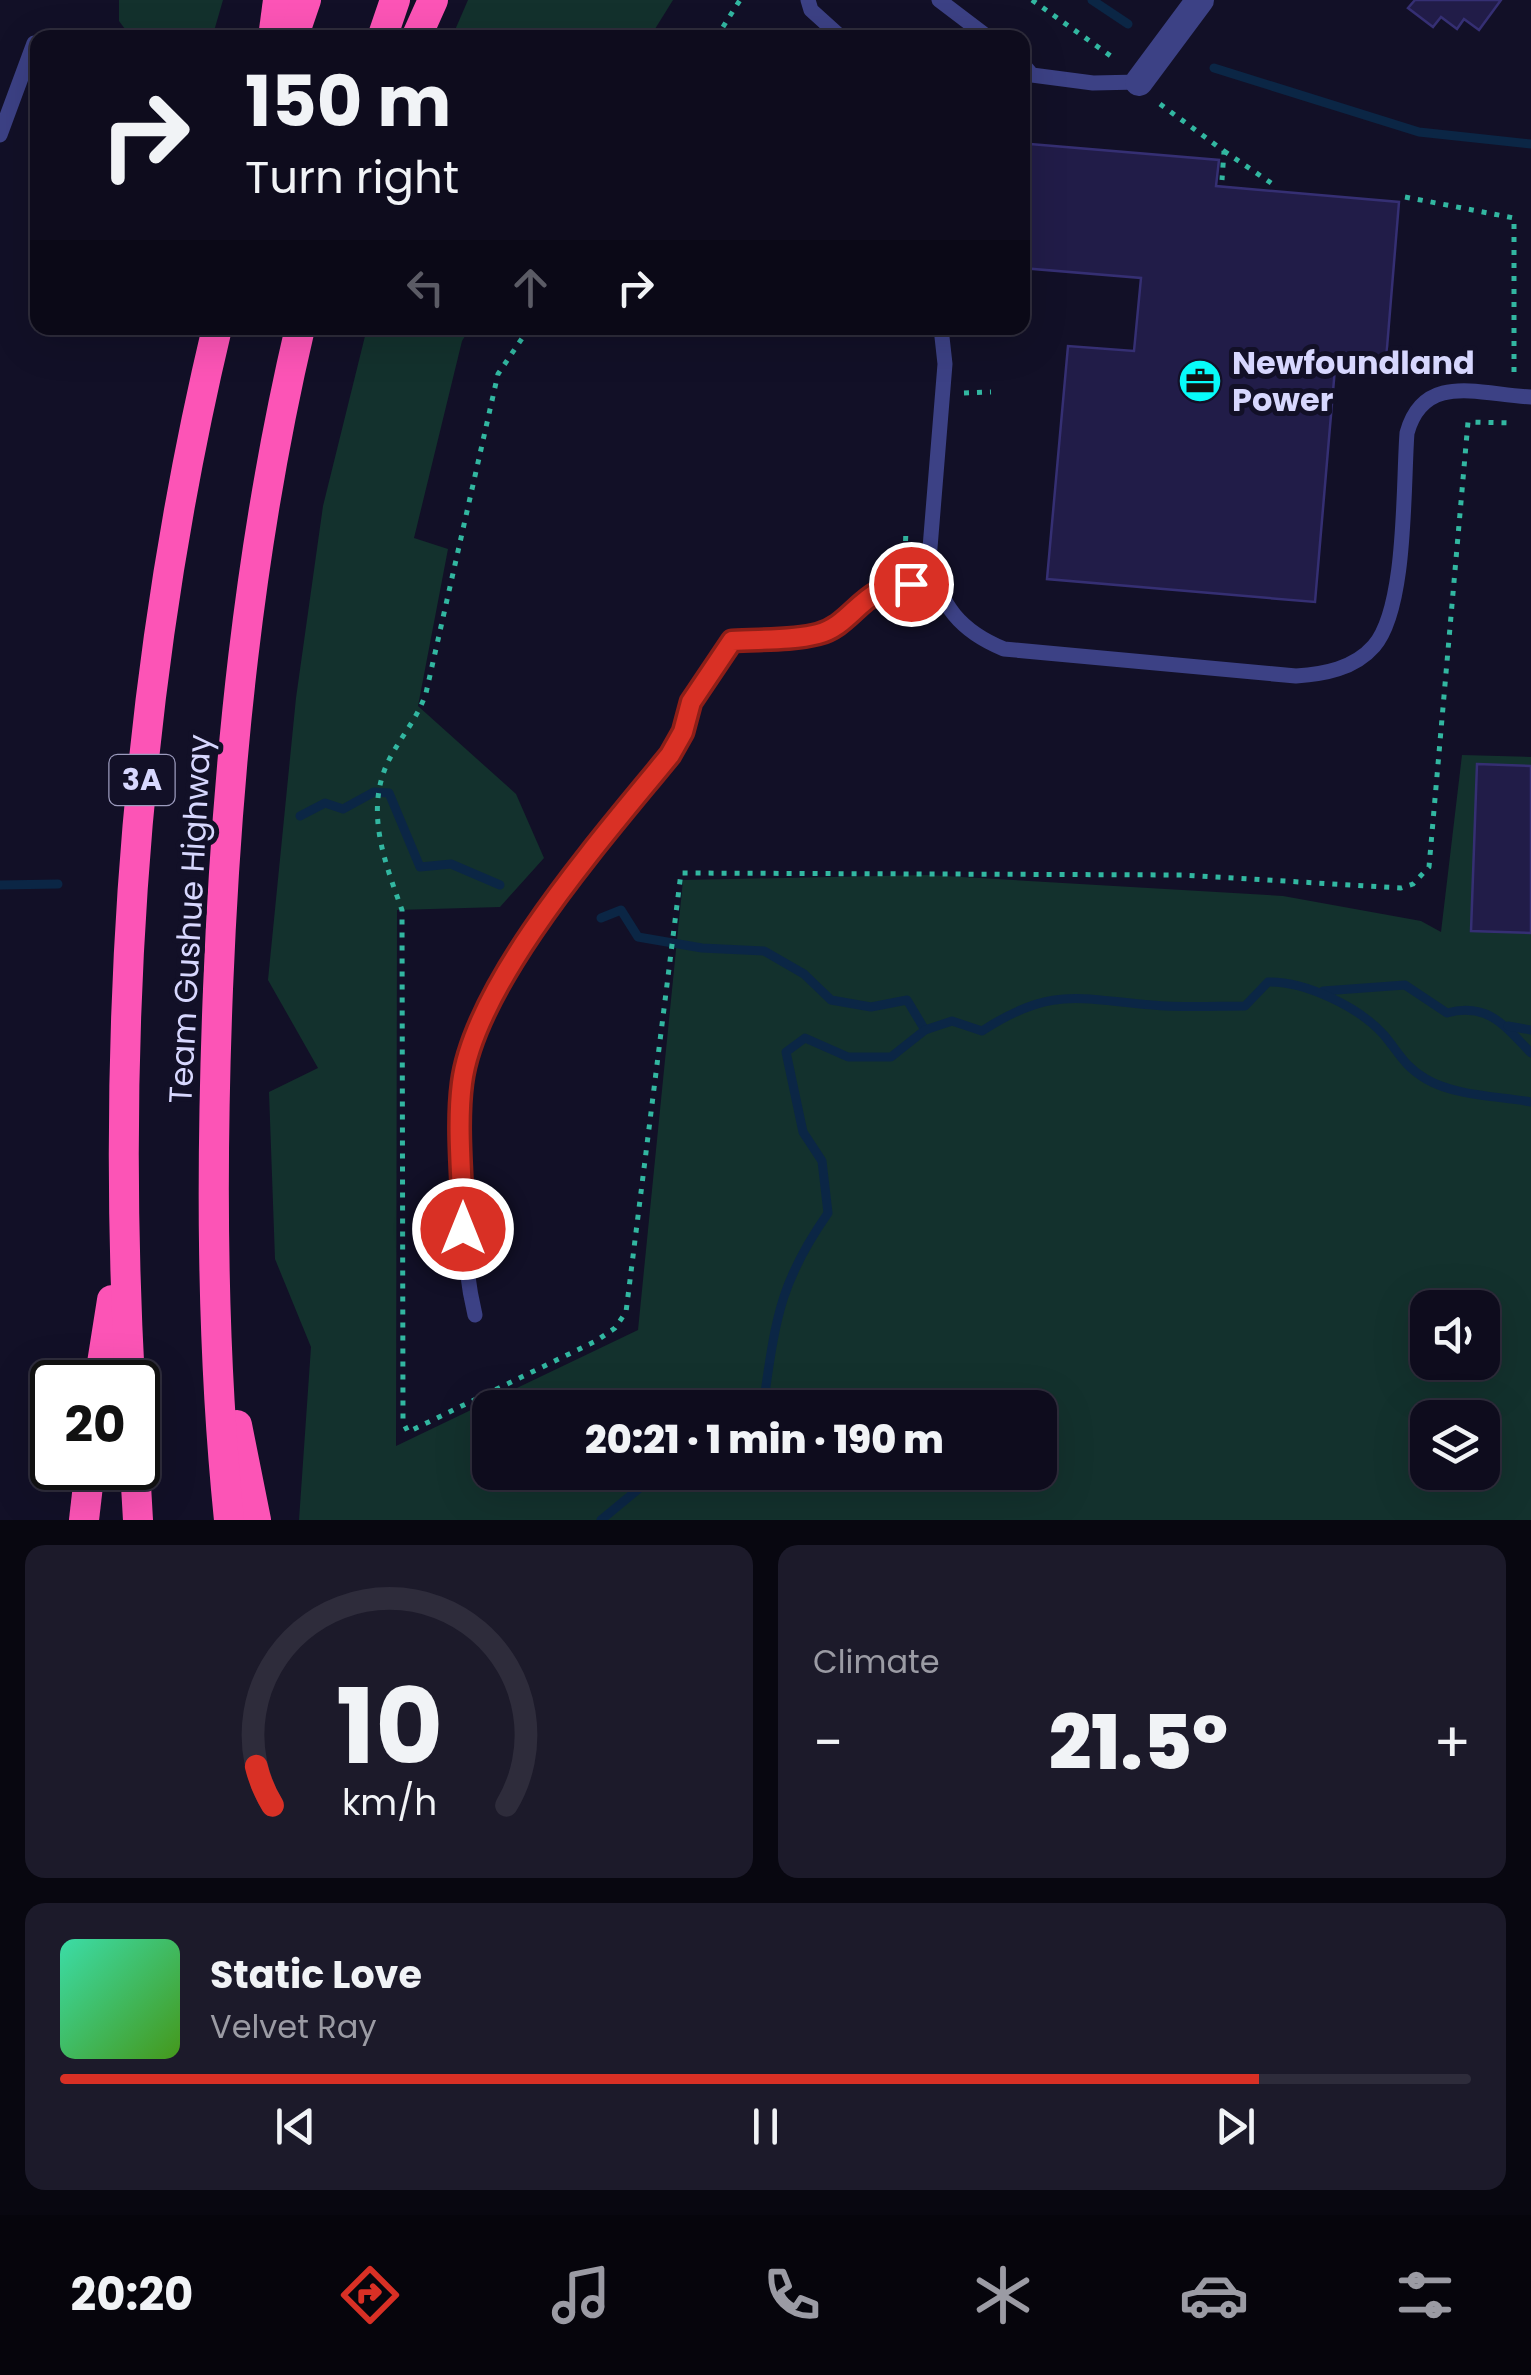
<!DOCTYPE html>
<meta charset="utf-8">
<style>
:root{--surface:#0e0c1d;--page:#1c1a2a;--text:#f1f3f6;--muted:#9b9ba4;--line:#2e2c3b;--accent:#d93025}
body{margin:0;font-family:Poppins,sans-serif;background:var(--page);color:var(--text);height:100vh;display:flex;flex-direction:column;font-size:38px;white-space:nowrap}
*{box-sizing:border-box;margin:0}
p{font-size:32px;color:var(--muted)}
.icon{flex:none;width:55px;height:55px;fill:none;stroke:currentColor;stroke-width:2;stroke-linecap:round;stroke-linejoin:round}
.map{position:relative;height:1520px;overflow:hidden}
.side{display:flex;flex-direction:column;gap:25px;padding:25px;background:#080710;flex:1}
.side>*{flex:none}
.top-card{position:absolute;left:30px;top:30px;width:1000px;height:305px;border-radius:20px;box-shadow:0 10px 40px #0002,0 0 0 2px var(--line);background:#0e0c1d;color:var(--text);overflow:hidden}
.tools{position:absolute;left:1410px;top:1290px;display:grid;gap:20px}
.tools a{display:grid;place-items:center;width:90px;height:90px;border-radius:20px;background:var(--surface);box-shadow:0 10px 40px #0002,0 0 0 2px var(--line);font-size:50px}
.speed{position:absolute;left:30px;top:1360px;display:flex;gap:20px;font-size:50px;font-weight:700;text-align:center}
.speed>*{display:grid;place-content:center;width:130px;height:130px;border-radius:50%;background:var(--surface);box-shadow:0 10px 40px #0002,0 0 0 2px var(--line);line-height:1}
.speed .limit{border:5px solid #111;border-radius:15px;background:#fff;color:#111}
.pin{position:absolute;display:grid;place-items:center;width:85px;height:85px;color:#fff;margin:-42px;border:5px solid #fff;border-radius:50%;box-shadow:0 2px 10px #0007}
.me{position:absolute;width:110px;margin:-55px;rotate:0deg;stroke-linejoin:round;filter:drop-shadow(0 0 8px #0008)}
.turn{display:flex;align-items:center;gap:35px;height:210px;padding:0 50px;font-size:45px}
.turn .icon{width:130px;height:130px;stroke-width:2.5}
.turn b{display:block;font-size:70px;line-height:85px}
.lanes{display:flex;align-items:center;height:95px;padding:0 50px;background:#0003;justify-content:center;gap:50px;direction:ltr}
.lanes .off{opacity:.35}
.big{font-size:75px;font-weight:800;line-height:1.1}
.side .card{flex:1;display:flex;flex-direction:column;justify-content:center;gap:15px;min-width:0;padding:0 35px;border-radius:20px;background:var(--page)}
.side .dial{align-items:center;gap:0}
.dial svg{height:260px;overflow:visible;fill:none;stroke:var(--line);stroke-width:7;stroke-linecap:round;text-anchor:middle}
.dial text{fill:var(--text);stroke:none}
.song{display:flex;align-items:center;gap:30px}
.cover{width:120px;height:120px;border-radius:15px;background:linear-gradient(135deg,hsl(160 70% 55%),hsl(100 70% 35%))}
.played{height:10px;border-radius:5px;background:linear-gradient(90deg,var(--accent) 85%,var(--line) 85%)}
.keys{display:flex;justify-content:space-around;direction:ltr}
.heat{display:flex;justify-content:space-between;align-items:center;font-size:55px;direction:ltr}
.side .tiles{flex:1;display:grid;gap:25px;grid-template-columns:1fr 1fr}
.card:last-child{grid-column:span 2}
.trip{position:absolute;left:472px;top:1390px;width:585px;height:100px;border-radius:20px;background:var(--surface);box-shadow:0 10px 40px #0002,0 0 0 2px var(--line);font-weight:800;line-height:100px;text-align:center}
.dock{display:flex;height:160px;justify-content:space-around;align-items:center;background:#06050c;color:var(--muted)}
.dock .icon{width:70px;height:70px}
.dock .current{color:var(--accent)}
.dock b{font-size:45px;color:var(--text)}
.map>svg:first-child{display:block}
.green{fill:#13312d;fill-rule:evenodd}
.lines{fill:none;stroke-linecap:round;stroke-linejoin:round}
.stream{stroke:#0b2645;stroke-width:9}
.building{fill:#211c48;stroke:#352f73;stroke-width:2.5}
.path{stroke:#32b7a1;stroke-width:5;stroke-dasharray:5 8;stroke-linecap:butt}
.service{stroke:#3c4185;stroke-width:15}
.minor{stroke:#3c4185;stroke-width:28}
.motorway{stroke:#fc54b6;stroke-width:30}
.route-casing{stroke:#8d1f18;stroke-width:25}
.route{stroke:#d93025;stroke-width:18}
.labels{text-anchor:middle;stroke-width:10;stroke-linejoin:round;paint-order:stroke}
.shield{fill:#121027;stroke:#9c9bbe;stroke-width:2.5}
.shield-label{font-size:30px;font-weight:bold;fill:#d7d7fe}
.poi-label{font-size:32px;font-weight:bold;fill:#d7d7fe;stroke:#121027;text-anchor:start}
.street-label{font-size:32px;fill:#d7d7fe;stroke:#121027}
</style>
<div class="map">
<svg width="1531" height="1520" viewBox="0 0 1531 1520">
<rect width="100%" height="100%" fill="#121027"/>
<g class="green">
<polygon points="119,0 223,0 212,38 131,37 119,21"/>
<polygon points="468,0 673,0 650,37 452,37"/>
<path d="M367,328H470L462,341L414,538L448,549L418,706L516,794L544,858L500,907L397,910L396,1446L638,1330L683,880L927,875L1283,896L1421,921L1441,932L1462,755L1531,757V766L1477,765L1471,930L1531,933V1520H299L311,1347L275,1259L269,1092L318,1068L268,980L296,698L323,506ZM1428,1308H1482V1362H1428ZM490,1408H1040V1472H490ZM1428,1418H1482V1472H1428Z"/>
</g>
<g class="lines">
<g class="stream">
<polyline points="1092,0 1128,24"/>
<polyline points="1214,68 1419,132 1531,144"/>
<polyline points="300,816 325,803 343,809 374,792 389,793 420,867 451,864 500,885"/>
<polyline points="0,885 58,884"/>
<polyline points="601,918 621,910 638,937 702,948 764,951 804,974 831,1000 871,1007 907,1000 925,1030"/>
<path d="M1323,991L1405,985L1447,1013C1488,1002 1505,1026 1531,1053"/>
<polyline points="1508,1026 1531,1030"/>
<path d="M745,1408L765,1393C776,1315 782,1279 828,1213L822,1161L803,1132L786,1052L805,1038L848,1057H891L925,1030L952,1021L982,1031C1051,986 1077,999 1152,1005C1183,1008 1215,1006 1245,1006L1268,982C1305,981 1359,1007 1384,1035C1399,1053 1405,1067 1426,1079C1455,1096 1498,1096 1531,1102"/>
<polyline points="601,1520 659,1472"/>
</g>
</g>
<g class="building">
<polygon points="1415,0 1501,0 1479,30 1464,19 1457,29 1441,17 1433,27 1408,8"/>
<polygon points="1030,144 1219,160 1216,186 1399,202 1386,360 1324,355 1323,366 1335,368 1315,602 1047,579 1068,346 1134,351 1141,278 1022,268"/>
<polygon points="1477,764 1531,766 1531,933 1471,931"/>
</g>
<g class="lines">
<g class="path">
<polyline points="1032,0 1115,59"/>
<polyline points="716,38 740,0"/>
<polyline points="1160,104 1224,151 1222,180"/>
<polyline points="1224,151 1274,185"/>
<polyline points="1405,197 1514,218 1514,374"/>
<path d="M529,328L498,374L426,693C418,717 403,734 391,756C363,807 384,860 402,910L403,1422L408,1432L596,1341L615,1328L626,1312L681,873L1183,875L1401,888L1413,884L1429,867L1468,422L1514,423"/>
<polyline points="964,393 991,392"/>
<polyline points="905,554 906,530"/>
</g>
<g class="service">
<polyline points="808,0 811,10 842,38"/>
<polyline points="939,0 989,38"/>
<polyline points="1022,63 1032,75 1093,83 1139,82"/>
<polyline points="0,135 34,43"/>
<path d="M941,328L945,364L929,560C941,606 960,631 1004,649L1296,676C1324,674 1354,669 1374,646C1407,608 1403,485 1407,433C1424,371 1481,395 1531,397"/>
<path d="M475,1315C464,1269 463,1226 463,1179C463,1148 457,1111 463,1080C484,967 598,843 670,755L683,732L691,702L732,641L821,634L865,597L890,584L935,583"/>
</g>
<polyline class="minor" points="1139,82 1200,0"/>
<g class="motorway">
<polyline points="273,38 278,0"/>
<polyline points="293,38 306,0"/>
<polyline points="382,38 395,0"/>
<polyline points="416,38 433,0"/>
<polyline points="99,1382 112,1300"/>
<path d="M130,1382C111,1030 135,672 217,328"/>
<polyline points="237,1425 256,1520"/>
<polyline points="135,1468 138,1520"/>
<polyline points="84,1520 90,1468"/>
<path d="M229,1520C211,1344 211,1166 218,989C227,767 249,545 300,328"/>
</g>
</g>
<g class="lines">
<g class="route-casing">
<path id="route" d="M463,1229C463,1182 456,1130 462,1083C475,981 605,835 670,755L683,732L691,702L732,641C759,639 791,641 818,634C854,625 862,584 911,584"/>
</g>
<use href="#route" class="route"/>
</g>
<defs>
<g id="office-disc" transform="scale(2.25)"><circle r="9.5" fill="#07fbf9" stroke="#121027"/><path d="M-6-3h4V-5.5h4V-3h4V5H-6ZM-1-4.5V-3h2v-1.5ZM-6 0V1H6V0Z" fill="#111"/></g>
</defs>
<g fill-rule="evenodd">
<use href="#office-disc" x="1200" y="381"/>
</g>
<g class="labels">
<rect class="shield" x="109.5" y="755" width="65" height="50" rx="8"/>
<g class="shield-label">
<text x="142" y="790">3A</text>
</g>
<g class="poi-label">
<text x="1232" y="374">Newfoundland<tspan x="1232" dy="37">Power</tspan></text>
</g>
<g class="street-label">
<text transform="translate(190 919) rotate(-87)" y="11">Team Gushue Highway</text>
</g>
</g>
</svg>
<div class="tools">
<a><svg class="icon" aria-label="sound" viewBox="0 0 24 24"><path d="M4 9h4l5-4v14l-5-4H4zM17 9q2 3 0 6"/></svg></a>
<a><svg class="icon" aria-label="layers" viewBox="0 0 24 24"><path d="M12 4l9 5-9 5-9-5zM3 14l9 5 9-5"/></svg></a>
</div>
<div class="speed"><div class="limit">20</div></div>
<div class="pin" style="left:911px;top:584px;background:#d93025"><svg class="icon" aria-label="arrive" viewBox="0 0 24 24"><path d="M6 21V4h12l-3 4 3 4H6"/></svg></div>
<svg class="me" style="left:463px;top:1229px" viewBox="-20 -20 40 40"><circle r="17" fill="#d93025" stroke="#fff" stroke-width="3"/><path d="M0-11L8 9 0 5-8 9z" fill="#fff"/></svg>
<div class="trip">20:21 · 1 min · 190 m</div>
<div class="top-card">
<div class="turn"><svg class="icon" aria-label="right" viewBox="0 0 24 24"><path d="M7 20v-9h11M14 6l5 5-5 5"/></svg><div><b>150 m</b>Turn right</div></div>
<div class="lanes"><svg class="icon off" aria-label="left" viewBox="0 0 24 24"><path d="M17 20v-9H6M10 6l-5 5 5 5"/></svg><svg class="icon off" aria-label="ahead" viewBox="0 0 24 24"><path d="M12 20V5M6 11l6-6 6 6"/></svg><svg class="icon" aria-label="right" viewBox="0 0 24 24"><path d="M7 20v-9h11M14 6l5 5-5 5"/></svg></div>
</div>
</div>
<section class="side">
<div class="tiles">
<div class="card dial"><svg viewBox="0 0 100 80">
<path d="M14 69A42 42 0 1 1 86 69"/>
<path d="M14 69A42 42 0 0 1 9 57" stroke="#d93025"/>
<text x="50" y="56" font-size="32" font-weight="700">10</text>
<text x="50" y="72" font-size="11">km/h</text>
</svg></div>
<div class="card"><p>Climate</p>
<div class="heat"><a>−</a><b class="big">21.5°</b><a>+</a></div>
</div>
<div class="card">
<div class="song"><i class="cover"></i><div><b>Static Love</b><p>Velvet Ray</p></div></div>
<div class="played"></div>
<div class="keys"><svg class="icon" aria-label="previous" viewBox="0 0 24 24"><path d="M18 5L8 12l10 7zM5 5v14"/></svg><svg class="icon" aria-label="pause" viewBox="0 0 24 24"><path d="M8 5v14M16 5v14"/></svg><svg class="icon" aria-label="next" viewBox="0 0 24 24"><path d="M6 5l10 7-10 7zM19 5v14"/></svg></div>
</div>
</div>
</section>
<nav class="dock">
<b>20:20</b>
<svg class="icon current" aria-label="directions" viewBox="0 0 24 24"><path d="M12 3l9 9-9 9-9-9zM9 14v-3h6M13 9l2 2-2 2"/></svg>
<svg class="icon" aria-label="music" viewBox="0 0 24 24"><path d="M9 18V5l10-2v13"/><circle cx="6" cy="18" r="3"/><circle cx="16" cy="16" r="3"/></svg>
<svg class="icon" aria-label="phone" viewBox="0 0 24 24"><path d="M5 4h4l2 5-3 2q2 4 5 5l2-3 5 2v4C11 20 4 13 5 4z"/></svg>
<svg class="icon" aria-label="climate" viewBox="0 0 24 24"><path d="M12 3v18M4 7l16 10M4 17L20 7"/></svg>
<svg class="icon" aria-label="car" viewBox="0 0 24 24"><path d="M5 17H2v-5l4-1 3-4h7l3 4 3 1v5h-3M9 17h6M6 11h13"/><circle cx="7" cy="17" r="2"/><circle cx="17" cy="17" r="2"/></svg>
<svg class="icon" aria-label="filters" viewBox="0 0 24 24"><path d="M4 7h16M4 17h16"/><circle cx="9" cy="7" r="2"/><circle cx="15" cy="17" r="2"/></svg>
</nav>
